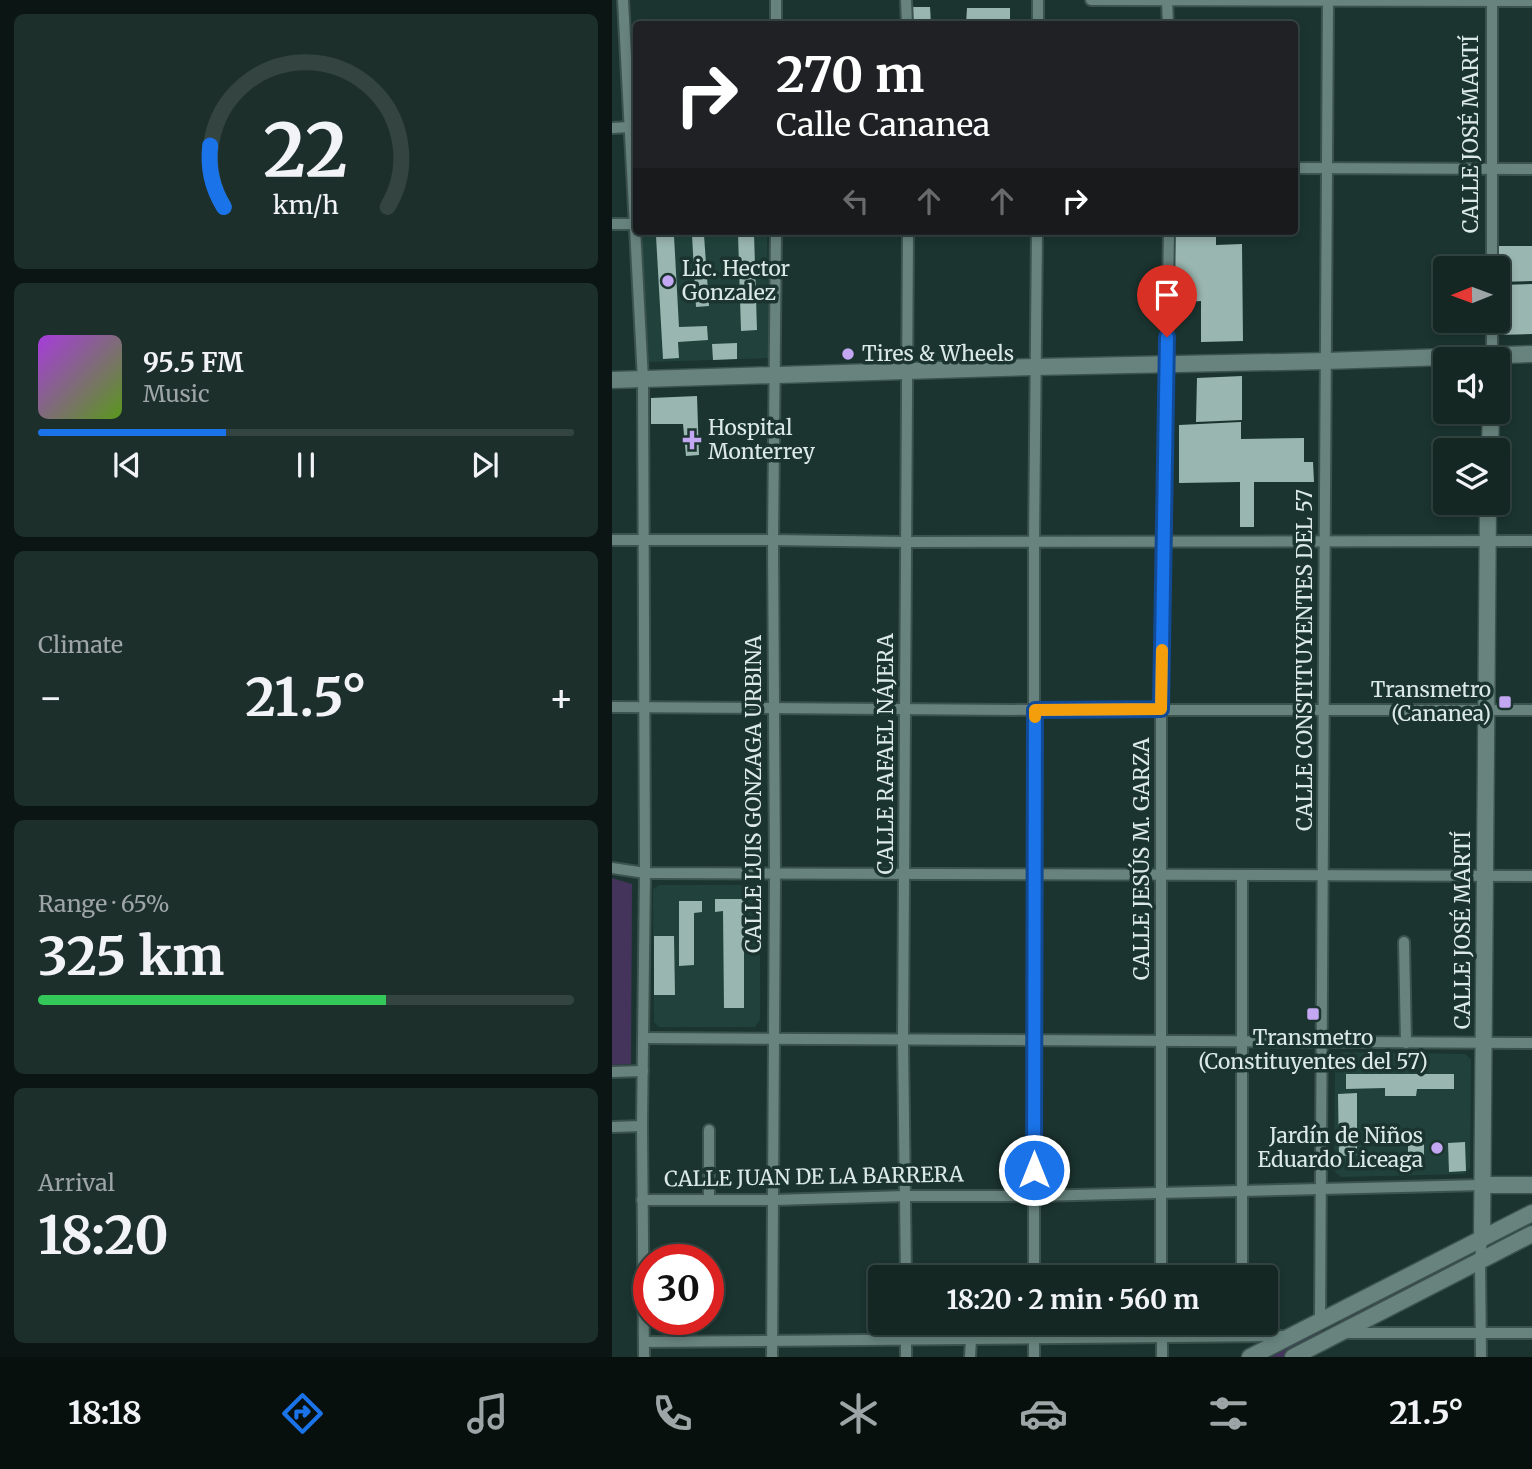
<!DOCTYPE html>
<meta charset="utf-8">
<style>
:root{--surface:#142723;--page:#1d2f2b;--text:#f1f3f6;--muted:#9da5a6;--line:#334441;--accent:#1a73e8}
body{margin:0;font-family:Merriweather,serif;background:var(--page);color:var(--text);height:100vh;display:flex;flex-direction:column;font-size:26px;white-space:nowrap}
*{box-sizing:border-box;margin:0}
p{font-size:23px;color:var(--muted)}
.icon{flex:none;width:38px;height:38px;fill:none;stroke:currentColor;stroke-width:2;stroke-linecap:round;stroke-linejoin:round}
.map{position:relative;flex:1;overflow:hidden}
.panel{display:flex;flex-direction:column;gap:14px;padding:14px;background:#0b1513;width:612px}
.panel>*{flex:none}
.top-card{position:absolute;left:21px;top:21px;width:665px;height:214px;border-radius:7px;box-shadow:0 4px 10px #0003,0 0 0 2px var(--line);background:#202124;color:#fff;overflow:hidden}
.needle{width:46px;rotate:269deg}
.controls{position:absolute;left:821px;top:256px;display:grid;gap:14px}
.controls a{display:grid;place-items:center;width:77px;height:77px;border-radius:7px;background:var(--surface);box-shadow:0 4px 10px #0003,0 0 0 2px var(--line);font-size:35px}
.speed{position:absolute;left:21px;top:1244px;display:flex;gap:14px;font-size:35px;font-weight:700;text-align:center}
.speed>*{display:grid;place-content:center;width:91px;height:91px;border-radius:50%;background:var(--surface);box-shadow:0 4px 10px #0003,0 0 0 2px var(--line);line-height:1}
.speed .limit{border:10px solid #d22;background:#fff;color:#111}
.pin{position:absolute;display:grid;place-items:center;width:60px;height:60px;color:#fff;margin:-72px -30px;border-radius:50% 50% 50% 0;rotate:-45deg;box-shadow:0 0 7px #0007}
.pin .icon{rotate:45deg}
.me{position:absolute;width:77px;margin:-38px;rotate:0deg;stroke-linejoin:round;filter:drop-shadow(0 0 5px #0008)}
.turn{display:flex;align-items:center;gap:24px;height:147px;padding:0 28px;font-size:32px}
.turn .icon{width:91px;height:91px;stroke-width:2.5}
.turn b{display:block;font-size:49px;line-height:60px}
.lanes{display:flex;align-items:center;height:66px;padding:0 28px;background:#0003;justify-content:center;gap:35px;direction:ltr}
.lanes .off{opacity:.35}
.big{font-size:52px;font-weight:700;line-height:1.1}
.panel .tile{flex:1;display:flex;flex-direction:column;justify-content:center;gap:10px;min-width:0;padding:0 24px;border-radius:10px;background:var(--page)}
.panel .dial{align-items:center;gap:0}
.dial svg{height:182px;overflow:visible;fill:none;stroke:var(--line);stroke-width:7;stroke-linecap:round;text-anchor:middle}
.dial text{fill:var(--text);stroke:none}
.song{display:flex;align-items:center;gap:21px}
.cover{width:84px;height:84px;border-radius:10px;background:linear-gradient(135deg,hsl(280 70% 55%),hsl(90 70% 35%))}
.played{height:7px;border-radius:4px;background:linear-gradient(90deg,var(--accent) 35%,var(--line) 35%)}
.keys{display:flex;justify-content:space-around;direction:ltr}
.heat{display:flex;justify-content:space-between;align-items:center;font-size:38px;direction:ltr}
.charge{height:10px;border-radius:5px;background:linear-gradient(90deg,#34c759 65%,var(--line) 0)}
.trip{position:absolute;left:256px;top:1265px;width:410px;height:70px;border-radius:7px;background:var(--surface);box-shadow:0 4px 10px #0003,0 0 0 2px var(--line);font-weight:700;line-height:70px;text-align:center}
.tab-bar{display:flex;height:112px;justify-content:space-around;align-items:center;background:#08100e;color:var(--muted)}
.tab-bar .icon{width:49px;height:49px}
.tab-bar .selected{color:var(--accent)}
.tab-bar b{font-size:32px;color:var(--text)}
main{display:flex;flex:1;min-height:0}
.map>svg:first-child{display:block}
.built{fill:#21423c}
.green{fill:#44345b}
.building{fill:#9ab6b0}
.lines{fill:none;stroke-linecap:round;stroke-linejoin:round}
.street-casing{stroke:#3b524d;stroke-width:14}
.secondary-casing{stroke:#3b524d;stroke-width:19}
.street{stroke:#68837d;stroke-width:10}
.secondary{stroke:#68837d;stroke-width:16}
.route-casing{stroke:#114b97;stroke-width:18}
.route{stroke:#1a73e8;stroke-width:12}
.slow{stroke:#f59e0b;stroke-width:12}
.poi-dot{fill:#c4a7f2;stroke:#1b342f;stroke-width:2.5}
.labels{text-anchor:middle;stroke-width:7;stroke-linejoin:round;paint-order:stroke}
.street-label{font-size:21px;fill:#dceae7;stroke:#1b342f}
.poi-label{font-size:21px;fill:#dceae7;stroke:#1b342f;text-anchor:start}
</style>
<main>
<section class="panel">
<div class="tile dial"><svg viewBox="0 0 100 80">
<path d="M14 69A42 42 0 1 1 86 69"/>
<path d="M14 69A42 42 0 0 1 8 42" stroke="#1a73e8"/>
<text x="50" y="56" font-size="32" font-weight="700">22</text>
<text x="50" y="72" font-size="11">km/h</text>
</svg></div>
<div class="tile">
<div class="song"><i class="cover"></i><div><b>95.5 FM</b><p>Music</p></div></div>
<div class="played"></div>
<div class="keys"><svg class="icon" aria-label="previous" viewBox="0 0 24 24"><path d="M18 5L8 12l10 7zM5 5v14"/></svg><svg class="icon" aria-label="pause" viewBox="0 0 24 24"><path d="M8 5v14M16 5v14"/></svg><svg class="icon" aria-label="next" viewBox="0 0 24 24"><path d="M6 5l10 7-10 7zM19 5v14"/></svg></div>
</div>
<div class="tile"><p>Climate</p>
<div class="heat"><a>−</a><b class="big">21.5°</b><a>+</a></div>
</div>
<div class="tile"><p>Range · 65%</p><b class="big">325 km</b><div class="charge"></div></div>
<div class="tile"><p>Arrival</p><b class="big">18:20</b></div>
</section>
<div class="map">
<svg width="920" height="1357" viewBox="0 0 920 1357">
<rect width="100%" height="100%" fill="#1b342f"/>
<g class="built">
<polygon points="155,232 157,358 37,362 29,237"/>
<polygon points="47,885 143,885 148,890 148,1020 143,1027 47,1027 42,1022 41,889"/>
<polygon points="730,1052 853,1054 859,1059 858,1168 853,1174 729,1177 722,1171 723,1056"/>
</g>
<g class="green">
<polygon points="29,231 155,231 155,232 29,237"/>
<polygon points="0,878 20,884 19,1064 0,1065"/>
<polygon points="852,1255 855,1261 734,1324 723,1319"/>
<polygon points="705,1329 716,1334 671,1357 651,1357"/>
</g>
<g class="building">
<polygon points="300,7 318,7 319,24 301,24"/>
<polygon points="355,8 398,8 398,24 354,24"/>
<polygon points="560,231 604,231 604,245 630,244 631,341 589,342 589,301 559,303"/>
<polygon points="126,233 142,233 145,330 129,331"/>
<polygon points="80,235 92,235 97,306 84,307"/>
<polygon points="44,236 62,236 67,327 95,326 96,340 66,342 67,358 51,359"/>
<polygon points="885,246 920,246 920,281 886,282"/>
<polygon points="920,284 920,334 886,335 886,285"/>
<polygon points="125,343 125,359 101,360 100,344"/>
<polygon points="630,376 630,420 584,422 585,378"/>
<polygon points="85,396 87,455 74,456 71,424 39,424 39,398"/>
<polygon points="629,422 629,439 692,438 692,462 701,462 702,482 642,482 642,527 628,527 628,482 567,483 567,425"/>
<polygon points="103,899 132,899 132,1008 112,1008 111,911 103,912"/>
<polygon points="67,901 90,901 90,912 82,913 82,965 67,966"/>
<polygon points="42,936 62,936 63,995 42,995"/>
<polygon points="734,1074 842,1074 842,1089 805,1089 804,1096 773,1096 773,1088 734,1089"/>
<polygon points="745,1093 745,1155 727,1156 726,1094"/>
<polygon points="853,1142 854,1171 837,1172 836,1143"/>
<polygon points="812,1143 812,1166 796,1167 796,1144"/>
</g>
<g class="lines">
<g class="street-casing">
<g id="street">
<polyline points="11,0 31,380 33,873 30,1126 32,1357"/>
<polyline points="164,0 164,24"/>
<polyline points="294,0 295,24"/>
<polyline points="426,0 426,24"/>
<polyline points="479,0 920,1"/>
<polyline points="555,0 556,24"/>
<polyline points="0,128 18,127"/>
<polyline points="682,168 920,169"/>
<polyline points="0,224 23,224"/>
<polyline points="880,268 880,0"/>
<polyline points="880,320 880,355"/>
<polyline points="0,540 161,540 294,542 920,541"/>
<polyline points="0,707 423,710 920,710"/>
<polyline points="0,868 33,873 920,876"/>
<polyline points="792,942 794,1043"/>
<polyline points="31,1038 920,1043"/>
<polyline points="0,1072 31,1071"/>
<polyline points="0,1127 30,1126"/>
<polyline points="97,1130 97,1200"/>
<polyline points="30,1200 162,1200 294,1196 422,1196 870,1185"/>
<polyline points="294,1278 291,1041 296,231"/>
<polyline points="422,1278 422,542 425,231"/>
<polyline points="549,1278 549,709 557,231"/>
<polyline points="630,1278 630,875"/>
<polyline points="708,1321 716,0"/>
<polyline points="422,1323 422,1357"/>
<polyline points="550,1323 550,1357"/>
<polyline points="733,1333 920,1333"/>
<polyline points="32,1342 673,1336"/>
<polyline points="160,1357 163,873 161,540 164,231"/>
<polyline points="294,1357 294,1323"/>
<polyline points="358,1357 359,1339"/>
<polyline points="869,1357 868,1261 870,1238"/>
</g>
</g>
<g class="secondary-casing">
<g id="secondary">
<polyline points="0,380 423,367 714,361 920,354"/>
<polyline points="878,450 879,411"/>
<polyline points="870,1185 920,1185"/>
<polyline points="870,1238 876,502"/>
<polyline points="638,1357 920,1213"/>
<polyline points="681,1357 920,1234"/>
</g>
</g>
<use href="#street" class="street"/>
<use href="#secondary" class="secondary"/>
</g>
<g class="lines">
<g class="route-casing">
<polyline id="route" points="422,1170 423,710 549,709 555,337"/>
</g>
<use href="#route" class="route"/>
<polyline class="slow" points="423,717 423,710 549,709 550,650"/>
</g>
<g class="poi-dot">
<circle cx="56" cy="281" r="7"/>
<circle cx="236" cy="354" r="7"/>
<path d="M76.5 429.5h7v7h7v7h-7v7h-7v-7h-7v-7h7z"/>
<rect x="886" y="695" width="14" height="14" rx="3.5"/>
<rect x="694" y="1007" width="14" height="14" rx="3.5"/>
<circle cx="825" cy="1148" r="7"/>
</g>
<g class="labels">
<g class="street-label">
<text transform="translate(859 134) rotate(-90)" y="7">CALLE JOSÉ MARTÍ</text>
<text transform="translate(693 660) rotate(-90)" y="7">CALLE CONSTITUYENTES DEL 57</text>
<text transform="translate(274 754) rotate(-90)" y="7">CALLE RAFAEL NÁJERA</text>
<text transform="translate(142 794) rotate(-90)" y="7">CALLE LUIS GONZAGA URBINA</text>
<text transform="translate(530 859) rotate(-90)" y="7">CALLE JESÚS M. GARZA</text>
<text transform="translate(851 930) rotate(-90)" y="7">CALLE JOSÉ MARTÍ</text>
<text transform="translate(202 1177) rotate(-1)" y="7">CALLE JUAN DE LA BARRERA</text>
</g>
<g class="poi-label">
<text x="70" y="276">Lic. Hector<tspan x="70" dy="24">Gonzalez</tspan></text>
<text x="250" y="361">Tires &amp; Wheels</text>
<text x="96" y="435">Hospital<tspan x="96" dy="24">Monterrey</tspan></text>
<text x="879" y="697" text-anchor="end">Transmetro<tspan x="879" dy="24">(Cananea)</tspan></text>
<text x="701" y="1045" text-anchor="middle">Transmetro<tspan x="701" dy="24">(Constituyentes del 57)</tspan></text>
<text x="811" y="1143" text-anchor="end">Jardín de Niños<tspan x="811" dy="24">Eduardo Liceaga</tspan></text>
</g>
</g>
</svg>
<div class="controls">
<a><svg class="needle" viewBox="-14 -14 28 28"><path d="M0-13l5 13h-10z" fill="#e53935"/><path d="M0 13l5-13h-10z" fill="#9da5a6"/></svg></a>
<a><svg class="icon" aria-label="sound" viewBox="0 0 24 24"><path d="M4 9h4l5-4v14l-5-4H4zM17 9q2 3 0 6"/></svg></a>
<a><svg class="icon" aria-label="layers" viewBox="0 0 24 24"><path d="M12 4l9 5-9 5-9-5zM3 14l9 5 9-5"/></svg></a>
</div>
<div class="speed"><div class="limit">30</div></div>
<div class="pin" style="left:555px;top:337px;background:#d93025"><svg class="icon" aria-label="arrive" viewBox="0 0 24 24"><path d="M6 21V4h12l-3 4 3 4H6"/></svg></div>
<svg class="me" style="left:422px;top:1170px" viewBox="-20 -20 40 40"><circle r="17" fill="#1a73e8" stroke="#fff" stroke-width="3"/><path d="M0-11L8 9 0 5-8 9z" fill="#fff"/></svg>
<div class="trip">18:20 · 2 min · 560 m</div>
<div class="top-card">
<div class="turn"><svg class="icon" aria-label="right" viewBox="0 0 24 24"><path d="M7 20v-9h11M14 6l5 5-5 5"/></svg><div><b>270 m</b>Calle Cananea</div></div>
<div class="lanes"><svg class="icon off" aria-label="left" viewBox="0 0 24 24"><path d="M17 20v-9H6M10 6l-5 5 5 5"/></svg><svg class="icon off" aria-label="ahead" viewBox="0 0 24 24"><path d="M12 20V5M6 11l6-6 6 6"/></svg><svg class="icon off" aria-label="ahead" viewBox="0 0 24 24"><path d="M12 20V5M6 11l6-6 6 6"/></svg><svg class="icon" aria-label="right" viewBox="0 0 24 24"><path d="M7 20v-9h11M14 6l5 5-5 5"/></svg></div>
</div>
</div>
</main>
<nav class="tab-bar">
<b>18:18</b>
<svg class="icon selected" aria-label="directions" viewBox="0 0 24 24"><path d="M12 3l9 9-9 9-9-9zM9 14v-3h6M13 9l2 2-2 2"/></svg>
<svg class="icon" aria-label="music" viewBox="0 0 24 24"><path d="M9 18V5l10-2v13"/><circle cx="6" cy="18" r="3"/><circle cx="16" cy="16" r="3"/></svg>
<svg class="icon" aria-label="phone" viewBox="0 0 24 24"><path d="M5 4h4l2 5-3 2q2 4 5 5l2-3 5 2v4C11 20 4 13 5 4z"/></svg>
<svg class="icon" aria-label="climate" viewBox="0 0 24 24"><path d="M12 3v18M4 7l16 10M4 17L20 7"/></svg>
<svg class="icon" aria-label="car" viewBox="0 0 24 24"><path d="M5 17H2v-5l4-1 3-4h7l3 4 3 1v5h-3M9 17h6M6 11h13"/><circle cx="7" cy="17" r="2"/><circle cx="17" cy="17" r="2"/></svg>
<svg class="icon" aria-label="filters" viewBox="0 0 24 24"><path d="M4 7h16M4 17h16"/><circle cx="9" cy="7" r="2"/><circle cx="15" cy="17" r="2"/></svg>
<b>21.5°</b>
</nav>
